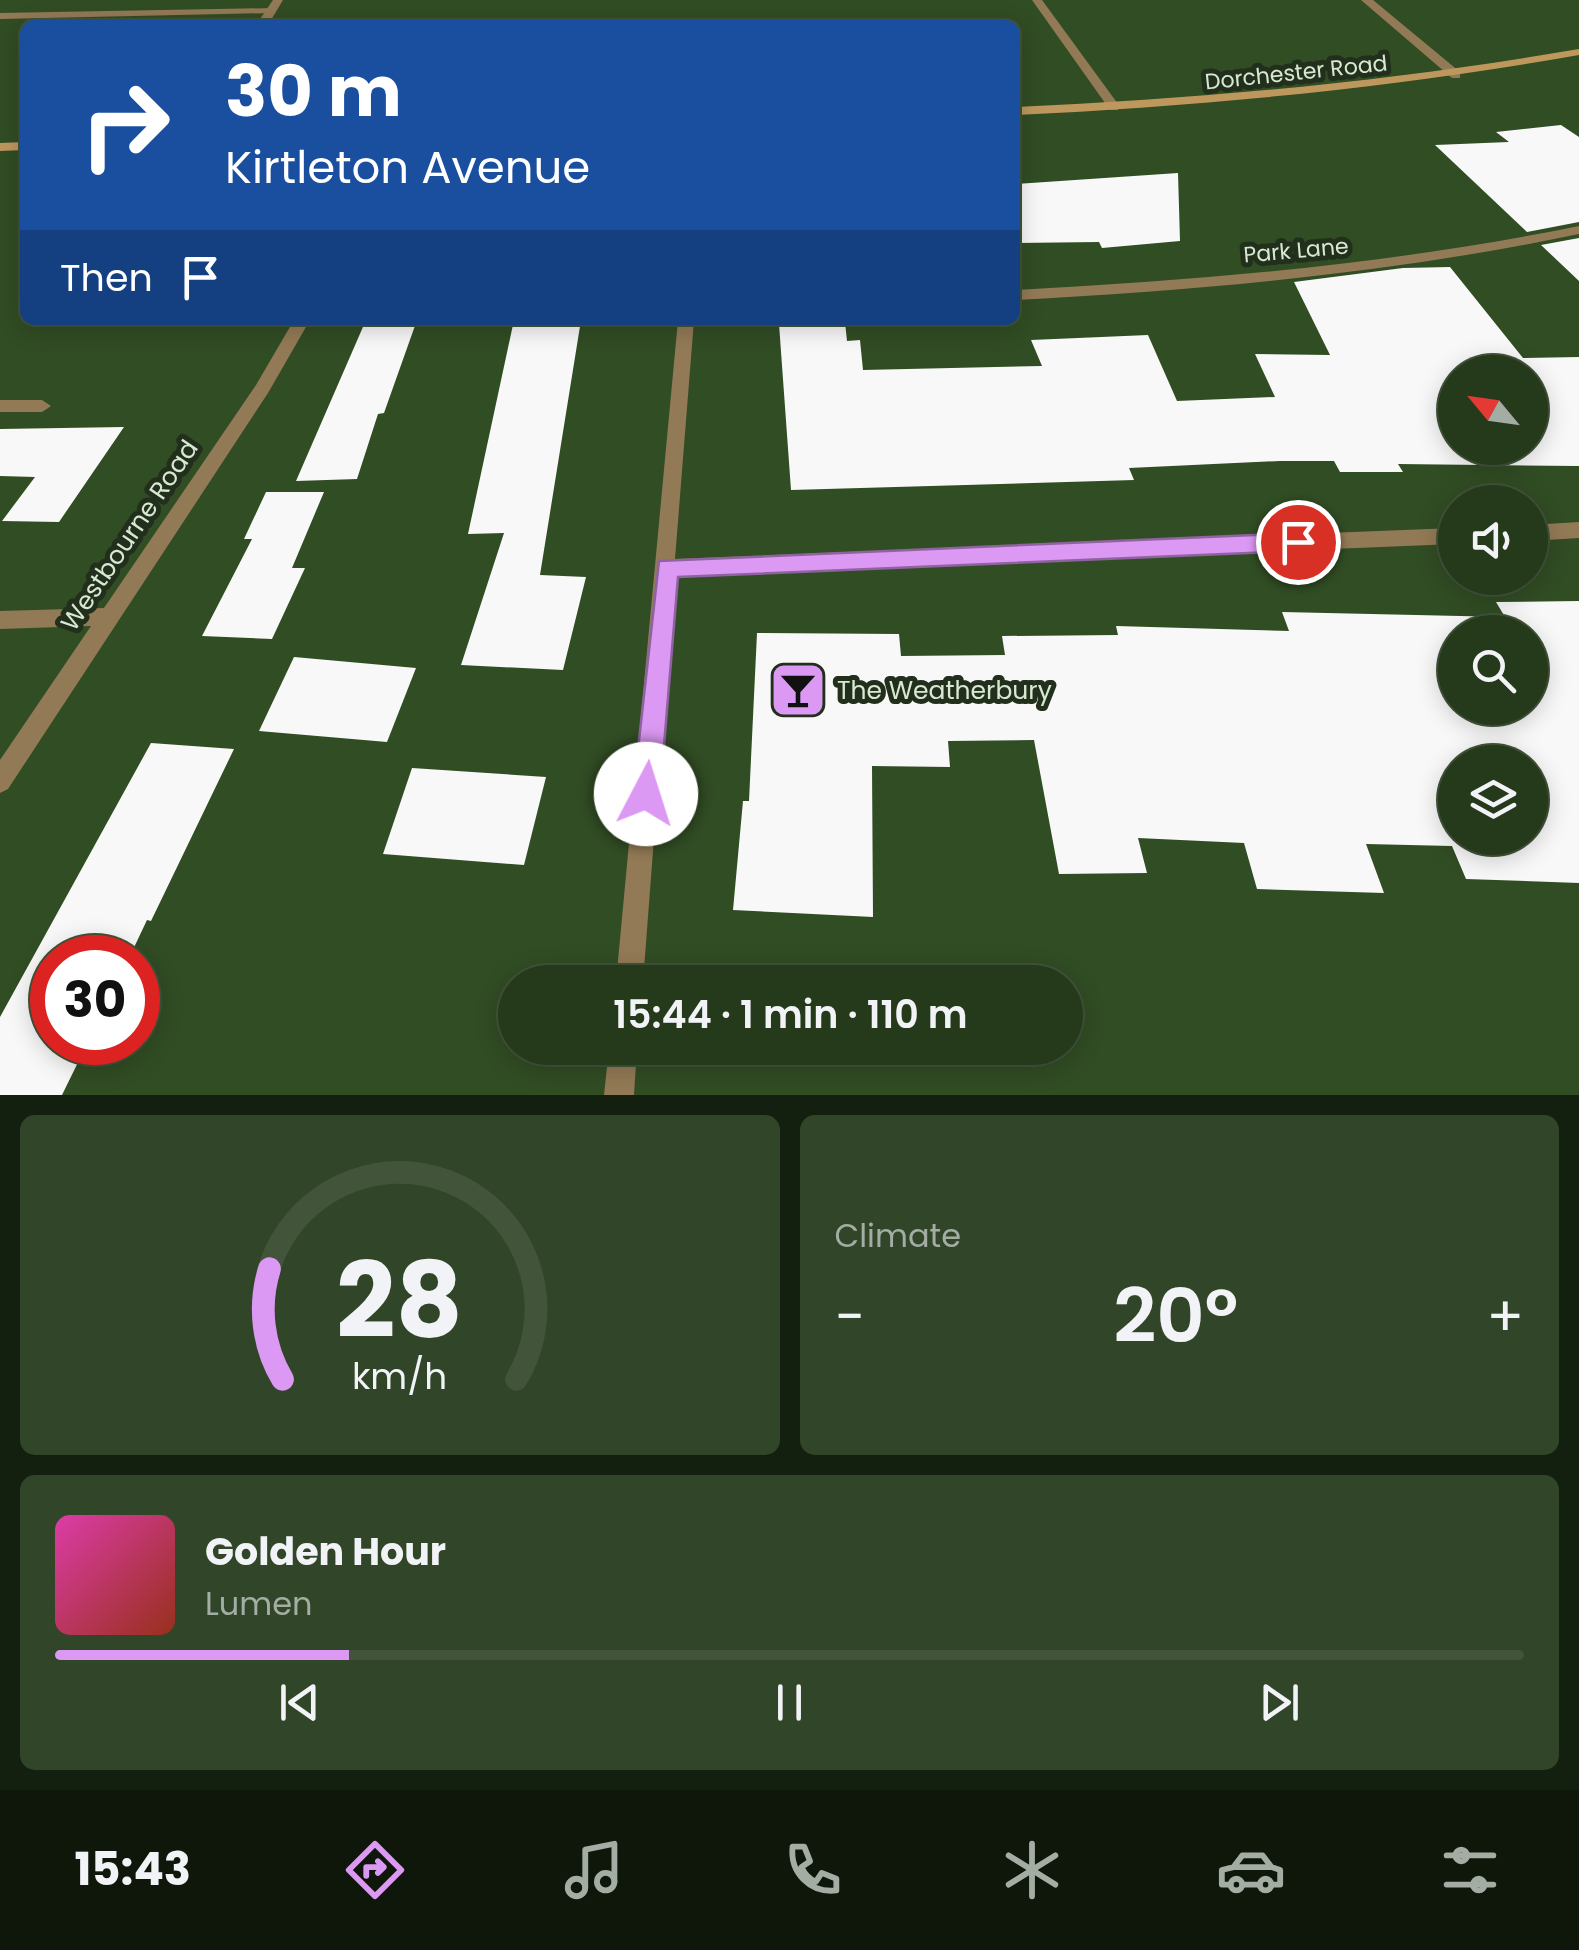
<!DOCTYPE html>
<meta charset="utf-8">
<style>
:root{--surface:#253a1b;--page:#314528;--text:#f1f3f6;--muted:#a3ada3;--line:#42543a;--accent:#dc99f4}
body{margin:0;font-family:Poppins,sans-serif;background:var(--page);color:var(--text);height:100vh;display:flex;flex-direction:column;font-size:38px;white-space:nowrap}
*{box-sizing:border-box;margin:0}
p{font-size:32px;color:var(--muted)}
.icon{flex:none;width:55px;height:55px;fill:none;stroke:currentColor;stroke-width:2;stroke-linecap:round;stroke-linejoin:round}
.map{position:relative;height:1095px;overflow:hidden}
.sheet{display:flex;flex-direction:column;gap:20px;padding:20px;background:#14200f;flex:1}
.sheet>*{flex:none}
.banner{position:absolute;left:20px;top:20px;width:1000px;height:305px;border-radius:15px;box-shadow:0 5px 25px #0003,0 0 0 2px var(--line);background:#1a4fa0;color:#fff;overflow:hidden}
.needle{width:65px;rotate:299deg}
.tools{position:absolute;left:1438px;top:355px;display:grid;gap:20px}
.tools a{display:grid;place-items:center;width:110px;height:110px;border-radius:50%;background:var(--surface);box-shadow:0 5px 25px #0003,0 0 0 2px var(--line);font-size:50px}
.speed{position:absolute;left:30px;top:935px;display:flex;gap:20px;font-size:50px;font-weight:700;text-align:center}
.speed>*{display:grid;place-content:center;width:130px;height:130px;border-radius:50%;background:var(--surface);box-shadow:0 5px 25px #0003,0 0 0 2px var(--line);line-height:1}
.speed .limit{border:15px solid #d22;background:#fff;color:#111}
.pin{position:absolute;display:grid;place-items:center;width:85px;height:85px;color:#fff;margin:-42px;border:5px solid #fff;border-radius:50%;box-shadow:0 2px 10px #0007}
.me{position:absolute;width:110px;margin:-55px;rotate:5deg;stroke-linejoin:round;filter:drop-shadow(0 0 8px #0008)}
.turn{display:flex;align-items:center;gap:35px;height:210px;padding:0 40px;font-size:45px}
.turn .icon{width:130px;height:130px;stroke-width:2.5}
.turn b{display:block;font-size:70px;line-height:85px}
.then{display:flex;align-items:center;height:95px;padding:0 40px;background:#0003;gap:20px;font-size:38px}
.big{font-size:75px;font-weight:600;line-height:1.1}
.sheet .tile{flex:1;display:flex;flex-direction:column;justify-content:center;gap:15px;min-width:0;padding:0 35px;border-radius:15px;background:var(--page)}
.sheet .dial{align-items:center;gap:0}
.dial svg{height:260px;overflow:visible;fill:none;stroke:var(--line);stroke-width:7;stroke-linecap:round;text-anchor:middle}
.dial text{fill:var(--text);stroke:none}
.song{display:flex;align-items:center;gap:30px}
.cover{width:120px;height:120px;border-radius:15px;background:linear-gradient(135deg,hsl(320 70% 55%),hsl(10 70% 35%))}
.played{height:10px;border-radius:5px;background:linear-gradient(90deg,var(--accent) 20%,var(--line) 20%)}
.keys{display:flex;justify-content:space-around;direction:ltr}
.heat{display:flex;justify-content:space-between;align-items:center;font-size:55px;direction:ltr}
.sheet .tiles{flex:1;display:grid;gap:20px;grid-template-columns:1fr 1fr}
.tile:last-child{grid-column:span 2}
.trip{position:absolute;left:498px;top:965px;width:585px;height:100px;border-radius:50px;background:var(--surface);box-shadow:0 5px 25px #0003,0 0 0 2px var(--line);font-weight:600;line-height:100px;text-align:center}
.tab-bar{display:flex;height:160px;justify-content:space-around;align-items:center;background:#0f170b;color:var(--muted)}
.tab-bar .icon{width:70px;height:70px}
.tab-bar .on{color:var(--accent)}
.tab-bar b{font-size:45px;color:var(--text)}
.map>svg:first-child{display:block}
.building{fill:#f8f8f8;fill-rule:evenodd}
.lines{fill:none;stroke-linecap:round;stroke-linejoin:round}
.lane{fill:#937a56;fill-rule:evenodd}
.street{fill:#937a56;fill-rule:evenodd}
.secondary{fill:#be975d;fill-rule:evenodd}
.route{fill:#dc99f4;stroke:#8f639f;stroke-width:2.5}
.labels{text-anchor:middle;stroke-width:10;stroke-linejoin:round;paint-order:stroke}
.far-street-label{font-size:22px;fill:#d8e9d1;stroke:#222f1c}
.street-label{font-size:25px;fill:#d8e9d1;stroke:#222f1c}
.poi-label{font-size:25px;fill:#d8e9d1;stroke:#222f1c;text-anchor:start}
</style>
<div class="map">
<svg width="1579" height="1095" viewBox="0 0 1579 1095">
<rect width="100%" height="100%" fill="#314d24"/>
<g class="building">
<polygon points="1561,125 1579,137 1579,222 1527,232 1435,145 1509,142 1496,132"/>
<polygon points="1178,173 1180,241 1102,248 1099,242 1015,243 1015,184"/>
<polygon points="1579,238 1579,281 1541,245"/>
<path d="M1450,267L1523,358L1579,357V466L1398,464L1403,472H1340L1334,461H1280L1129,468L1134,480L791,490L779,324L845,322L847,341L860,340L863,370L1042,366L1031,340L1148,335L1177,401L1275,397L1255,354L1330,355L1294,282L1403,268ZM1455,372H1530V448H1455Z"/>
<polygon points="366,320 417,320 384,413 378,414 357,479 296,481"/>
<polygon points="514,320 581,320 540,575 586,577 563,670 461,665 504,533 468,534"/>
<polygon points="124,427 59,522 2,521 35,477 0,476 0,429"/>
<polygon points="266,492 324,492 292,568 305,568 272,639 202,636 252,539 244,539"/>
<path d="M1579,601V883L1466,879L1452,846L1366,844L1384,893L1257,889L1244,843L1138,838L1147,873L1059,874L1034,740L948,741L950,767L872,766L873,917L733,910L743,801H749L757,633L899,634L901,656L1005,655L1002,636L1118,635L1116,626L1289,631L1282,612L1505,617L1496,602ZM1455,632H1530V708H1455ZM1455,762H1530V838H1455Z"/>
<polygon points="294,657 416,668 387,742 259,731"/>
<polygon points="151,743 234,749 151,921 147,920 129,958 52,958 52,1042 88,1042 62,1095 0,1095 0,1017"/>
<polygon points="412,768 546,777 524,865 383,854"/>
</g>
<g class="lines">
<g class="lane">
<polygon points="1032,0 1042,0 1118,104 1118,110 1110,110"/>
<polygon points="276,8 276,12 272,13 0,19 0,13"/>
<polygon points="0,400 42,400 51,406 42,412 0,412"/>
</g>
<g class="street">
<polygon points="273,0 283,0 268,25 256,25"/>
<polygon points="1361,0 1373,0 1460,72 1460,78 1452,78"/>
<path d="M1579,226V234C1393,273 1205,290 1015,300V290C1205,280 1393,264 1579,226Z"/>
<polygon points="294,320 310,320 268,393 8,789 0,793 0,760 91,626 0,629 0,611 104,608 256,385"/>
<polygon points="678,320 694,320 675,559 1455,528 1455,544 674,576 643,982 616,982"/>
<polygon points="1579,522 1579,538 1530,541 1530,525"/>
<polygon points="609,1048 637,1048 634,1095 604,1095"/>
</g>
<g class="secondary">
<path d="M1579,49V55C1392,88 1205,106 1015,115V107C1205,99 1392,81 1579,49Z"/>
<polygon points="25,142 25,150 0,151 0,143"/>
</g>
</g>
<polygon class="route" points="1298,533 1309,542 1298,551 678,577 660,794 656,804 646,807 637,804 633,794 659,561"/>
<defs>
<g id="bar-square" transform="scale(2.875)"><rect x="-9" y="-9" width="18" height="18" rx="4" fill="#dc99f4" stroke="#222f1c"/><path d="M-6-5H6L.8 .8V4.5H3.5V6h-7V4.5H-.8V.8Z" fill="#111"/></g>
</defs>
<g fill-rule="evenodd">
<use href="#bar-square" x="798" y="690"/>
</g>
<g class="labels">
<g class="far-street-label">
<text transform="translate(1296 72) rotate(-6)" y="8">Dorchester Road</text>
<text transform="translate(1296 250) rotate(-5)" y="8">Park Lane</text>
</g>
<g class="street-label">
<text transform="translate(129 535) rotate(-56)" y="9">Westbourne Road</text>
</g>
<g class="poi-label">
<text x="837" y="699">The Weatherbury</text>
</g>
</g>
</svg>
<div class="tools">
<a><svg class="needle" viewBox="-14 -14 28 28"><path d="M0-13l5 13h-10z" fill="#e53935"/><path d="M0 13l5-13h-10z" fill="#a3ada3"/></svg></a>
<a><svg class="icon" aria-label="sound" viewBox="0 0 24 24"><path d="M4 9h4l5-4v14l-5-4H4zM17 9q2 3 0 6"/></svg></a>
<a><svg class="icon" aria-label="search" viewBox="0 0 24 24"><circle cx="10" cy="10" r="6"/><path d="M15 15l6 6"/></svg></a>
<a><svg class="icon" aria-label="layers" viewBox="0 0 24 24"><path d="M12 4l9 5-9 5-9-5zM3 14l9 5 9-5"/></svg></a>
</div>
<div class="speed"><div class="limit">30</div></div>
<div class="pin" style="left:1298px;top:542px;background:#d93025"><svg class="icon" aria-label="arrive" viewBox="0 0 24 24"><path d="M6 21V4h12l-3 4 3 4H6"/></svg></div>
<svg class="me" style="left:646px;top:794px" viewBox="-20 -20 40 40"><circle r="19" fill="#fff"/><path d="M0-13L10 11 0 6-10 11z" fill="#dc99f4"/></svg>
<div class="trip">15:44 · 1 min · 110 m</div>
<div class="banner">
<div class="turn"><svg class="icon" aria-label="right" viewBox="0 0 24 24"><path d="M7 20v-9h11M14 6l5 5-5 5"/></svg><div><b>30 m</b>Kirtleton Avenue</div></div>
<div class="then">Then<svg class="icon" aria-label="arrive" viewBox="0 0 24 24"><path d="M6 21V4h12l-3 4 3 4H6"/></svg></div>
</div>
</div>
<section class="sheet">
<div class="tiles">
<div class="tile dial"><svg viewBox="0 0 100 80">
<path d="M14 69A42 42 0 1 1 86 69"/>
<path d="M14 69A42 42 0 0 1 10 35" stroke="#dc99f4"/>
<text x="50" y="56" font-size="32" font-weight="700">28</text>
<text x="50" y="72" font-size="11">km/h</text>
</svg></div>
<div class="tile"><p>Climate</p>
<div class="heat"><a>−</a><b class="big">20°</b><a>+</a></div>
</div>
<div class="tile">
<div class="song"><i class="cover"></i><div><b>Golden Hour</b><p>Lumen</p></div></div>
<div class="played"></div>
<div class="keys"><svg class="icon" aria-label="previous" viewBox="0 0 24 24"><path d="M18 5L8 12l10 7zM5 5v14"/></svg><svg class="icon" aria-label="pause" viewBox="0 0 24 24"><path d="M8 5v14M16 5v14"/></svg><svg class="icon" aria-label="next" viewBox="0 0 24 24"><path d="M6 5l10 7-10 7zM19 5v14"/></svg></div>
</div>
</div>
</section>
<nav class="tab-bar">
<b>15:43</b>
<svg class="icon on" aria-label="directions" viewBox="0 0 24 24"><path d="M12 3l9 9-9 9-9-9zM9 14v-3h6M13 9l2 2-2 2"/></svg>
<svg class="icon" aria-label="music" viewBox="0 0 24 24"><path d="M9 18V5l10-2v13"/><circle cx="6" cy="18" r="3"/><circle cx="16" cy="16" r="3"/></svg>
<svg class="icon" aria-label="phone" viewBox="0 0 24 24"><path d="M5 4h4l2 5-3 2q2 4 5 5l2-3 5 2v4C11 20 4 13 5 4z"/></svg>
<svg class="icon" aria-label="climate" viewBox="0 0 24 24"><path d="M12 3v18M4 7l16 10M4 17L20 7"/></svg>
<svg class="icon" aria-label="car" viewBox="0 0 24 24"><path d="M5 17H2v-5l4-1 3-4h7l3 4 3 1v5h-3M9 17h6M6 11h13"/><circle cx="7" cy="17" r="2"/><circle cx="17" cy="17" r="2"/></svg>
<svg class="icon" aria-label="filters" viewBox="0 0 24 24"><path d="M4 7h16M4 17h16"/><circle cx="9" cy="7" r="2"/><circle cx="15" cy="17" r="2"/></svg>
</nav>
